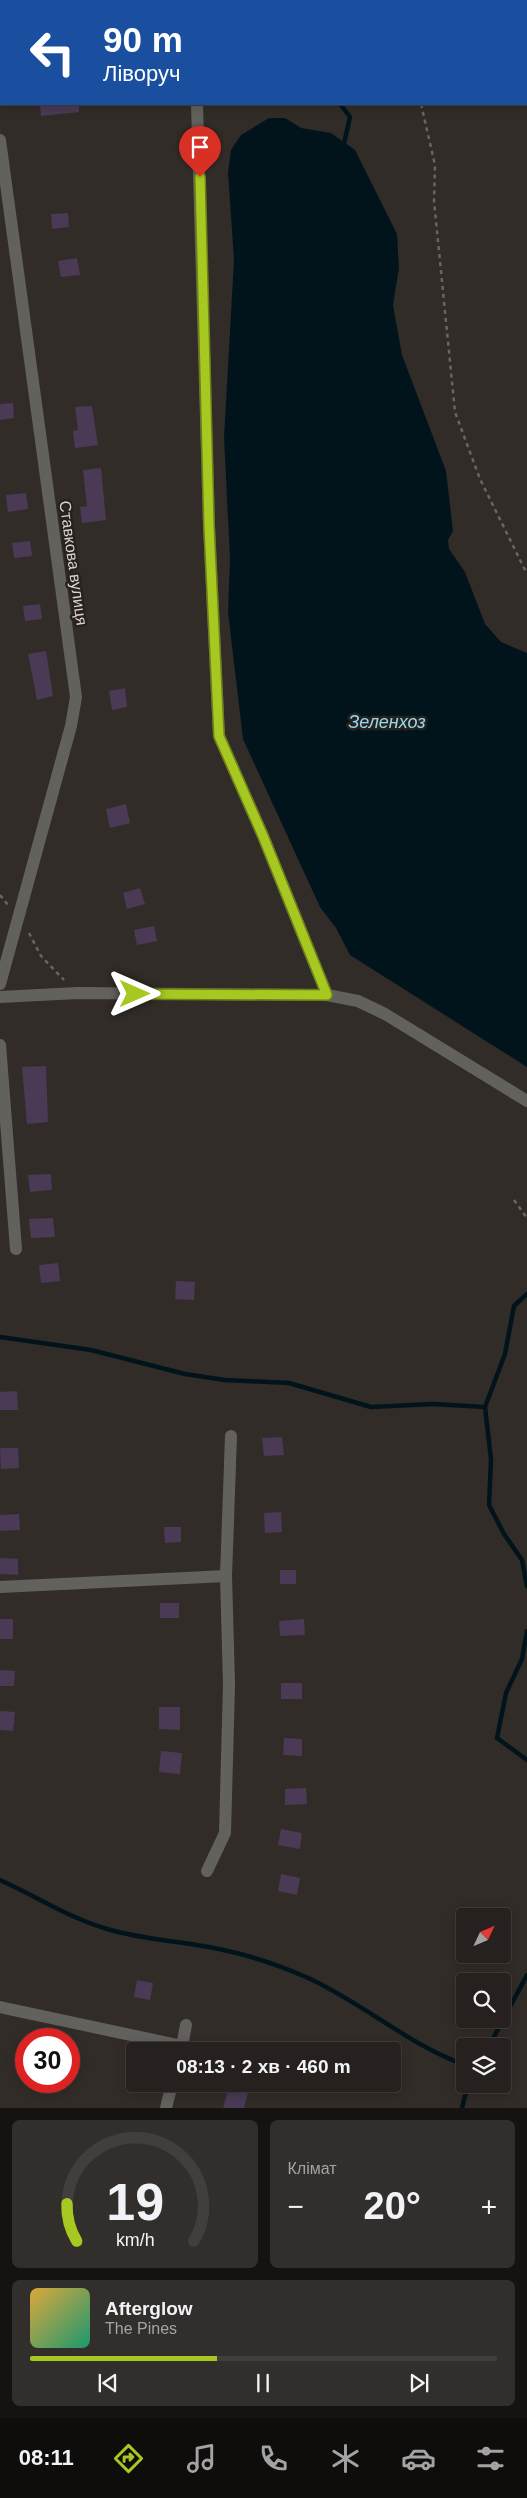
<!DOCTYPE html>
<html lang="uk">
<meta charset="utf-8">
<style>
:root{--surface:#26211e;--page:#322e2b;--text:#f1f3f6;--muted:#a4a3a4;--line:#423e3c;--accent:#a6c820}
body{margin:0;font-family:Arial,sans-serif;background:var(--page);color:var(--text);height:100vh;display:flex;flex-direction:column;font-size:19px;white-space:nowrap}
*{box-sizing:border-box;margin:0}
p{font-size:16px;color:var(--muted)}
.icon{flex:none;width:28px;height:28px;fill:none;stroke:currentColor;stroke-width:2;stroke-linecap:round;stroke-linejoin:round}
.map{position:relative;height:2108px;overflow:hidden}
.sheet{display:flex;flex-direction:column;gap:12px;padding:12px;background:#151210;flex:1}
.sheet>*{flex:none}
.banner{position:absolute;left:0px;top:0px;width:528px;height:105px;box-shadow:0 2px 12px #0003,0 0 0 1px var(--line);background:#1a4fa0;color:#fff;overflow:hidden}
.needle{width:32px;rotate:46deg}
.tools{position:absolute;left:456px;top:1908px;display:grid;gap:10px}
.tools a{display:grid;place-items:center;width:55px;height:55px;border-radius:5px;background:var(--surface);box-shadow:0 2px 12px #0003,0 0 0 1px var(--line);font-size:25px}
.speed{position:absolute;left:15px;top:2028px;display:flex;gap:10px;font-size:25px;font-weight:700;text-align:center}
.speed>*{display:grid;place-content:center;width:65px;height:65px;border-radius:50%;background:var(--surface);box-shadow:0 2px 12px #0003,0 0 0 1px var(--line);line-height:1}
.speed .limit{border:8px solid #d22;background:#fff;color:#111}
.pin{position:absolute;display:grid;place-items:center;width:42px;height:42px;color:#fff;margin:-51px -21px;border-radius:50% 50% 50% 0;rotate:-45deg;box-shadow:0 0 5px #0007}
.pin .icon{rotate:45deg}
.me{position:absolute;width:55px;margin:-28px;rotate:90deg;stroke-linejoin:round;filter:drop-shadow(0 0 4px #0008)}
.turn{display:flex;align-items:center;gap:18px;height:105px;padding:0 20px;font-size:22px}
.turn .icon{width:65px;height:65px;stroke-width:2.5}
.turn b{display:block;font-size:35px;line-height:42px}
.big{font-size:38px;font-weight:800;line-height:1.1}
.sheet .widget{flex:1;display:flex;flex-direction:column;justify-content:center;gap:8px;min-width:0;padding:0 18px;border-radius:8px;background:var(--page)}
.sheet .dial{align-items:center;gap:0}
.dial svg{height:130px;overflow:visible;fill:none;stroke:var(--line);stroke-width:7;stroke-linecap:round;text-anchor:middle}
.dial text{fill:var(--text);stroke:none}
.song{display:flex;align-items:center;gap:15px}
.cover{width:60px;height:60px;border-radius:8px;background:linear-gradient(135deg,hsl(40 70% 55%),hsl(160 70% 35%))}
.played{height:5px;border-radius:2px;background:linear-gradient(90deg,var(--accent) 40%,var(--line) 40%)}
.keys{display:flex;justify-content:space-around;direction:ltr}
.heat{display:flex;justify-content:space-between;align-items:center;font-size:28px;direction:ltr}
.sheet .tiles{flex:1;display:grid;gap:12px;grid-template-columns:1fr 1fr}
.widget:last-child{grid-column:span 2}
.trip{position:absolute;left:126px;top:2042px;width:275px;height:50px;border-radius:5px;background:var(--surface);box-shadow:0 2px 12px #0003,0 0 0 1px var(--line);font-weight:800;line-height:50px;text-align:center}
.menu{display:flex;height:80px;justify-content:space-around;align-items:center;background:#0f0d0c;color:var(--muted)}
.menu .icon{width:35px;height:35px}
.menu .on{color:var(--accent)}
.menu b{font-size:22px;color:var(--text)}
.map>svg:first-child{display:block}
.water{fill:#02141b}
.lines{fill:none;stroke-linecap:round;stroke-linejoin:round}
.stream{stroke:#02141b;stroke-width:4.5}
.building{fill:#4a3a55}
.path{stroke:#6a6561;stroke-width:2.5;stroke-dasharray:4 4;stroke-linecap:butt}
.minor{stroke:#63615e;stroke-width:12}
.route-casing{stroke:#6c8215;stroke-width:12}
.route{stroke:#a6c820;stroke-width:9}
.labels{text-anchor:middle;stroke-width:5;stroke-linejoin:round;paint-order:stroke}
.street-label{font-size:16px;fill:#d8d4d1;stroke:#28221e}
.water-label{font-size:18px;font-style:italic;fill:#92daf3;stroke:#28221e}
</style>
<div class="map">
<svg width="527" height="2108" viewBox="0 0 527 2108">
<rect width="100%" height="100%" fill="#322c28"/>
<polygon class="water" points="269,118 285,118 301,128 331,133 355,150 397,234 399,268 393,305 402,355 446,471 453,531 448,540 449,549 465,572 485,624 501,642 527,653 527,1067 350,955 336,928 320,907 243,739 228,612 230,559 224,437 234,260 228,173 231,150 241,135"/>
<g class="lines">
<g class="stream">
<polyline points="231,0 232,1"/>
<polyline points="340,104 350,117 343,148"/>
<polyline points="527,1294 514,1306 505,1354 485,1407 491,1459 489,1505 504,1534 522,1560 527,1586"/>
<polyline points="0,1337 91,1350 185,1374 225,1380 289,1383 371,1407 433,1404 485,1407"/>
<polyline points="527,1631 522,1659 506,1693 497,1738 527,1760"/>
<path d="M0,1880C36,1896 69,1918 107,1929C144,1940 182,1941 219,1949C248,1955 279,1965 306,1977C362,2002 407,2044 465,2065"/>
<polyline points="489,2046 527,1975"/>
<polyline points="462,2108 468,2084"/>
</g>
</g>
<g class="building">
<polygon points="40,104 79,104 79,112 41,116"/>
<polygon points="68,213 69,227 52,229 51,214"/>
<polygon points="77,258 80,275 61,277 58,261"/>
<polygon points="13,403 14,418 0,420 0,404"/>
<polygon points="92,406 98,445 75,448 73,431 78,430 75,407"/>
<polygon points="101,468 106,520 82,523 80,507 87,506 83,470"/>
<polygon points="26,493 28,509 8,512 6,495"/>
<polygon points="30,541 32,556 14,558 12,543"/>
<polygon points="40,604 42,619 25,621 23,606"/>
<polygon points="46,651 53,696 37,700 28,654"/>
<polygon points="125,688 127,707 112,710 109,691"/>
<polygon points="126,804 130,823 110,828 106,809"/>
<polygon points="140,888 145,904 127,909 123,893"/>
<polygon points="154,926 157,941 137,945 134,930"/>
<polygon points="46,1066 48,1122 27,1124 22,1067"/>
<polygon points="51,1174 52,1190 30,1192 28,1175"/>
<polygon points="53,1218 55,1237 31,1238 29,1219"/>
<polygon points="58,1263 60,1281 41,1283 39,1265"/>
<polygon points="176,1281 195,1282 194,1300 175,1299"/>
<polygon points="17,1391 18,1410 0,1410 0,1392"/>
<polygon points="282,1437 284,1455 264,1456 262,1438"/>
<polygon points="0,1448 18,1448 19,1468 1,1469"/>
<polygon points="281,1512 282,1532 265,1533 264,1513"/>
<polygon points="19,1514 20,1530 0,1531 0,1515"/>
<polygon points="164,1527 181,1527 181,1542 165,1543"/>
<polygon points="0,1558 18,1559 18,1575 0,1574"/>
<rect x="280" y="1570" width="16" height="14"/>
<rect x="160" y="1603" width="19" height="15"/>
<rect x="0" y="1619" width="13" height="20"/>
<polygon points="304,1619 305,1635 280,1636 279,1621"/>
<polygon points="0,1670 15,1671 14,1686 0,1686"/>
<rect x="281" y="1683" width="21" height="16"/>
<polygon points="159,1707 180,1707 180,1730 159,1729"/>
<polygon points="0,1711 15,1712 13,1731 0,1730"/>
<polygon points="284,1738 302,1739 302,1756 283,1755"/>
<polygon points="161,1751 182,1753 180,1774 159,1772"/>
<polygon points="306,1788 307,1804 285,1805 285,1789"/>
<polygon points="281,1829 302,1833 300,1849 278,1845"/>
<polygon points="281,1874 300,1878 297,1895 278,1891"/>
<polygon points="137,1980 153,1983 150,2000 134,1997"/>
<polygon points="230,2084 250,2084 244,2108 223,2108"/>
</g>
<g class="lines">
<g class="path">
<polyline points="378,0 379,1"/>
<polyline points="421,104 435,165 434,201 455,412 480,479 527,574"/>
<polyline points="0,895 8,905"/>
<polyline points="29,933 41,956 64,980"/>
<polyline points="514,1200 527,1218"/>
</g>
<g class="minor">
<polyline points="194,0 194,1"/>
<polyline points="197,104 209,526 219,736 263,836 327,995"/>
<polyline points="0,140 76,697 71,726 0,984"/>
<polyline points="0,997 78,993 327,995 358,1001 385,1014 527,1101"/>
<polyline points="0,1045 16,1249"/>
<polyline points="0,1587 226,1576"/>
<polyline points="207,1871 225,1833 229,1684 226,1576 231,1436"/>
<polyline points="0,2007 182,2046"/>
<polyline points="181,2051 186,2025"/>
<polyline points="166,2108 172,2084"/>
</g>
</g>
<g class="lines">
<g class="route-casing">
<polyline id="route" points="135,994 327,995 263,836 219,736 209,526 200,177"/>
</g>
<use href="#route" class="route"/>
</g>
<g class="labels">
<g class="street-label">
<text transform="translate(74 563) rotate(82)" y="6">Ставкова вулиця</text>
</g>
<g class="water-label">
<text x="387" y="728">Зеленхоз</text>
</g>
</g>
</svg>
<div class="tools">
<a><svg class="needle" viewBox="-14 -14 28 28"><path d="M0-13l5 13h-10z" fill="#e53935"/><path d="M0 13l5-13h-10z" fill="#a4a3a4"/></svg></a>
<a><svg class="icon" aria-label="search" viewBox="0 0 24 24"><circle cx="10" cy="10" r="6"/><path d="M15 15l6 6"/></svg></a>
<a><svg class="icon" aria-label="layers" viewBox="0 0 24 24"><path d="M12 4l9 5-9 5-9-5zM3 14l9 5 9-5"/></svg></a>
</div>
<div class="speed"><div class="limit">30</div></div>
<div class="pin" style="left:200px;top:177px;background:#d93025"><svg class="icon" aria-label="arrive" viewBox="0 0 24 24"><path d="M6 21V4h12l-3 4 3 4H6"/></svg></div>
<svg class="me" style="left:135px;top:994px" viewBox="-20 -20 40 40"><path d="M0-17L14 15 0 8-14 15z" fill="#a6c820" stroke="#fff" stroke-width="4"/></svg>
<div class="trip">08:13 · 2 хв · 460 m</div>
<div class="banner">
<div class="turn"><svg class="icon" aria-label="left" viewBox="0 0 24 24"><path d="M17 20v-9H6M10 6l-5 5 5 5"/></svg><div><b>90 m</b>Ліворуч</div></div>
</div>
</div>
<section class="sheet">
<div class="tiles">
<div class="widget dial"><svg viewBox="0 0 100 80">
<path d="M14 69A42 42 0 1 1 86 69"/>
<path d="M14 69A42 42 0 0 1 8 46" stroke="#a6c820"/>
<text x="50" y="56" font-size="32" font-weight="700">19</text>
<text x="50" y="72" font-size="11">km/h</text>
</svg></div>
<div class="widget"><p>Клімат</p>
<div class="heat"><a>−</a><b class="big">20°</b><a>+</a></div>
</div>
<div class="widget">
<div class="song"><i class="cover"></i><div><b>Afterglow</b><p>The Pines</p></div></div>
<div class="played"></div>
<div class="keys"><svg class="icon" aria-label="previous" viewBox="0 0 24 24"><path d="M18 5L8 12l10 7zM5 5v14"/></svg><svg class="icon" aria-label="pause" viewBox="0 0 24 24"><path d="M8 5v14M16 5v14"/></svg><svg class="icon" aria-label="next" viewBox="0 0 24 24"><path d="M6 5l10 7-10 7zM19 5v14"/></svg></div>
</div>
</div>
</section>
<nav class="menu">
<b>08:11</b>
<svg class="icon on" aria-label="directions" viewBox="0 0 24 24"><path d="M12 3l9 9-9 9-9-9zM9 14v-3h6M13 9l2 2-2 2"/></svg>
<svg class="icon" aria-label="music" viewBox="0 0 24 24"><path d="M9 18V5l10-2v13"/><circle cx="6" cy="18" r="3"/><circle cx="16" cy="16" r="3"/></svg>
<svg class="icon" aria-label="phone" viewBox="0 0 24 24"><path d="M5 4h4l2 5-3 2q2 4 5 5l2-3 5 2v4C11 20 4 13 5 4z"/></svg>
<svg class="icon" aria-label="climate" viewBox="0 0 24 24"><path d="M12 3v18M4 7l16 10M4 17L20 7"/></svg>
<svg class="icon" aria-label="car" viewBox="0 0 24 24"><path d="M5 17H2v-5l4-1 3-4h7l3 4 3 1v5h-3M9 17h6M6 11h13"/><circle cx="7" cy="17" r="2"/><circle cx="17" cy="17" r="2"/></svg>
<svg class="icon" aria-label="filters" viewBox="0 0 24 24"><path d="M4 7h16M4 17h16"/><circle cx="9" cy="7" r="2"/><circle cx="15" cy="17" r="2"/></svg>
</nav>
